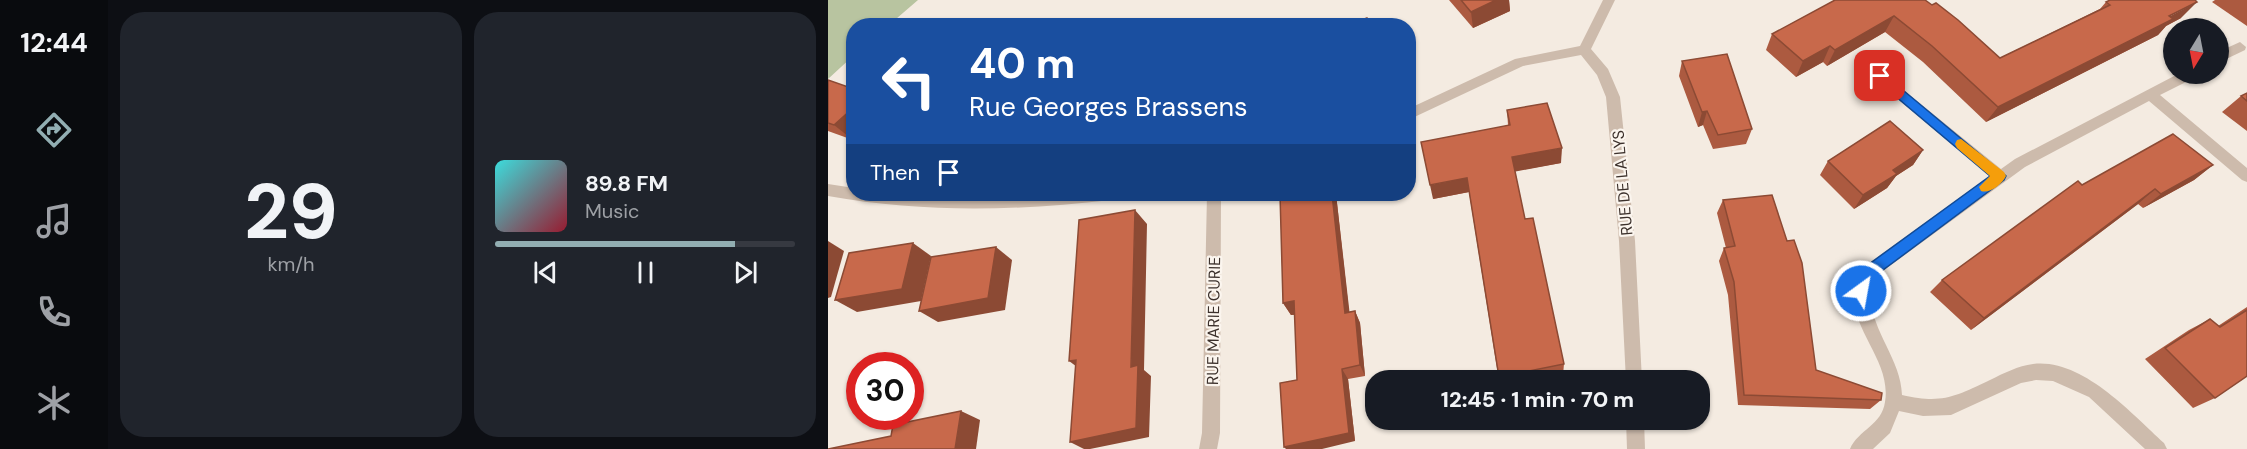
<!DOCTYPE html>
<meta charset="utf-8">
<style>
:root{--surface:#171b24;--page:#20242c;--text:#f1f3f6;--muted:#9ea1a6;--line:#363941;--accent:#92aeb2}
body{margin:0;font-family:"DM Sans",sans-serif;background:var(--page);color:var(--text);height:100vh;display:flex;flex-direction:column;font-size:22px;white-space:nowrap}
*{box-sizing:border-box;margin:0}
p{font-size:20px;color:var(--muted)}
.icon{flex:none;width:33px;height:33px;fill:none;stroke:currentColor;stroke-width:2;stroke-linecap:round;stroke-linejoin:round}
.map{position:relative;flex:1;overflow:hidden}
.side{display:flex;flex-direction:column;gap:12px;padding:12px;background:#0d0f14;width:720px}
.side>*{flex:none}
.guide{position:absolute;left:18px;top:18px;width:570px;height:183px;border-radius:24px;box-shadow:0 2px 4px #0004;background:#1a4fa0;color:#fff;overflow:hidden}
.needle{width:39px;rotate:190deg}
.fabs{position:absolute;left:1335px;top:18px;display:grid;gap:12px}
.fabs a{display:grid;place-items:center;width:66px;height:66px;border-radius:50%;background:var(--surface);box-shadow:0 2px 4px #0004;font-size:30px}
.speed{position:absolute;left:18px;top:352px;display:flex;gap:12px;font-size:30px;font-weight:700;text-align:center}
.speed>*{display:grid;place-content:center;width:78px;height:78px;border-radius:50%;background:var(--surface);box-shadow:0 2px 4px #0004;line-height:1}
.speed .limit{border:9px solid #d22;background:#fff;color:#111}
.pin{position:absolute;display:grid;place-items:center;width:51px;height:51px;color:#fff;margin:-26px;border-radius:12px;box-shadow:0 3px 9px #0006}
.me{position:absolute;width:66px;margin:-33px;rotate:32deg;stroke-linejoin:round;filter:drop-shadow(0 0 4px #0008)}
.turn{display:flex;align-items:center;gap:21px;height:126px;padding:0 24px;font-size:27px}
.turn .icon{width:78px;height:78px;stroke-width:2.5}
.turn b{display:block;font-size:42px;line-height:51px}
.then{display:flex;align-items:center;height:57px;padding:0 24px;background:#0003;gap:12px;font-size:22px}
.side .tile{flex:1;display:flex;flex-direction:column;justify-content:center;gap:9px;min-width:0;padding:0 21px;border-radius:24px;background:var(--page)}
.side .dial{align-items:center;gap:0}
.dial b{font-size:78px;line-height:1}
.song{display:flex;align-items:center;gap:18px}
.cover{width:72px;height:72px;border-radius:9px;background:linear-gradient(135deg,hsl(180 70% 55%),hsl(350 70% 35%))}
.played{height:6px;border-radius:3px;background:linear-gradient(90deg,var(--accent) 80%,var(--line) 80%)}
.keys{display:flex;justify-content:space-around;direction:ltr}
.side .tiles{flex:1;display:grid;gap:12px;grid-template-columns:repeat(2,1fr)}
.trip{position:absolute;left:537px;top:370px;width:345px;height:60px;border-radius:24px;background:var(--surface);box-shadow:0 2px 4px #0004;font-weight:800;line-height:60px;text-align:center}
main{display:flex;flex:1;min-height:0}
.dock{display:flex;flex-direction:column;width:108px;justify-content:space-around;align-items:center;background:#090b0e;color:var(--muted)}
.dock .icon{width:42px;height:42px}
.dock .current{color:var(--accent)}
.dock b{font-size:27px;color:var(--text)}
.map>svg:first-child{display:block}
.green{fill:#b8c4a0}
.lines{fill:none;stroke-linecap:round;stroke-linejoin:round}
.street{fill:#cdbbac;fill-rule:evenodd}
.wall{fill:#ac5a40}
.shaded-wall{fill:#8c4a34}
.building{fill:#c8694b;stroke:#8c4a34;stroke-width:1.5}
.route{fill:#1a73e8;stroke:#114b97;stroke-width:1.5}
.slow{fill:#f59e0b}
.labels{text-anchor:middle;stroke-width:4.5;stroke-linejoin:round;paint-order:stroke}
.street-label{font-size:16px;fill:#3b302b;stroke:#fbf5ee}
</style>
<main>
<nav class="dock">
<b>12:44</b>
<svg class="icon current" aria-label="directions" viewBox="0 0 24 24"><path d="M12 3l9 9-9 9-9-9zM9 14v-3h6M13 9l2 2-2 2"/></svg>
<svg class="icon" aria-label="music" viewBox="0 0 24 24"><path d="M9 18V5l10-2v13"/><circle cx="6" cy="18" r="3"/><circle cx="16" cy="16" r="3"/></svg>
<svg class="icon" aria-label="phone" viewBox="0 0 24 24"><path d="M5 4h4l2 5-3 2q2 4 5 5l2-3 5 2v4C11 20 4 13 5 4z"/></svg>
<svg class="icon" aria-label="climate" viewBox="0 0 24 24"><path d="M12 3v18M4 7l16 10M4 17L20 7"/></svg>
</nav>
<section class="side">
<div class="tiles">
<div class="tile dial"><b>29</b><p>km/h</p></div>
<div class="tile">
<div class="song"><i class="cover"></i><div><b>89.8 FM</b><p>Music</p></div></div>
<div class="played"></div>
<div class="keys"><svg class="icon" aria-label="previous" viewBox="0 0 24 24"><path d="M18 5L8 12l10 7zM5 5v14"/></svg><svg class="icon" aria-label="pause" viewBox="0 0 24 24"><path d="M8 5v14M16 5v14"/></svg><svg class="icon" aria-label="next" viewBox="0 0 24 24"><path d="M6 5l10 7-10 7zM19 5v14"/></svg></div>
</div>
</div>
</section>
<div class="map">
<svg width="1419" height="449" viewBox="0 0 1419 449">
<rect width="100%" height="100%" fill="#f4ebe1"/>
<polygon class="green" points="0,0 90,0 61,25 26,26 25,56 0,79"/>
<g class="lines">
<g class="street">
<polygon points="775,0 787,0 763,49 780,69 792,97 807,241 814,381 798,381 791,241 778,97 769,75 753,55 695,66 580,120 580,109 687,59 752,46"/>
<polygon points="1412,42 1418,47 1417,50 1390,63 1390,52"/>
<path d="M1052,71L1173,169L1187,159L1350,74H1367L1366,78L1332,95L1419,168V182L1414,180L1321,101L1197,167L1048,276C1029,319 1073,352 1074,395C1114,404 1126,397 1162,380C1176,373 1190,366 1205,364C1254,358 1303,413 1336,443L1339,449H1317L1261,397L1225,381L1208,380L1193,383L1123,415L1095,416L1071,411L1062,433L1045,449H1022C1030,430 1054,425 1057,402C1064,362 1023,331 1026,292C1027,283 1033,274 1037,266L1162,176L1047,80L1045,76L1047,72Z"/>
<path d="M0,184L26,188V194L141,197L229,194H290L288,198L283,200C188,211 95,213 0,196Z"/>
<polygon points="379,194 393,194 392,433 389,449 371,449 374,433"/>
<polygon points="798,420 816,420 817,449 799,449"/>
</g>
</g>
<g class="wall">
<polygon points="621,0 681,0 682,11 645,28"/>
<polygon points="1005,0 1097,0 1172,58 1272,9 1278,2 1353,18 1338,26 1330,35 1158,122 1095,62 1057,32 999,66 995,62 968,77 938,50 944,34 1006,1"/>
<polygon points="1387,0 1419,0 1419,26 1384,2"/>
<polygon points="854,61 924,129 918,144 885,149 875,125 870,127 851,76"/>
<polygon points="0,80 25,140 0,131"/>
<polygon points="1419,93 1419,131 1394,112 1413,96"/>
<polygon points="679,110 733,163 687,171 697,219 736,364 735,375 702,381 671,381 641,192 605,199 680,125"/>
<polygon points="1095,150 1085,165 1068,176 1059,188 1026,209 992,175 1000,161"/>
<polygon points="1385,165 1366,180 1315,208 1310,204 1143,330 1102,292 1114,280 1254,185"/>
<polygon points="452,194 508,194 521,312 527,311 532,323 537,376 520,379 527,441 469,380 467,315 463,315 455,303"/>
<polygon points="895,200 988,370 1053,400 1042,409 910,405 900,295 891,261 896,248 898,248 889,213"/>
<polygon points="1419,307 1419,376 1387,398 1365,408 1317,359 1361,330 1382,319 1390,326"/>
</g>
<g class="shaded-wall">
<polygon points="668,0 681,0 682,11 645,28 643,12"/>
<polygon points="1369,2 1353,18 1338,26 1330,35 1158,122 1170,107"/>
<polygon points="1066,16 1057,32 999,66 1007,50"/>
<polygon points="1002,46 995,62 968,77 975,61"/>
<polygon points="26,107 26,140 25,140 6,125"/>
<polygon points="879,111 875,125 870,127 874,112"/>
<polygon points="734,148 733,163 685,172 684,157"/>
<polygon points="1095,150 1085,165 1068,176 1059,188 1026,209 1035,195 1065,170"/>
<polygon points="1385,165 1366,180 1315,208 1333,194"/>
<polygon points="639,178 641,192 605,199 602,185"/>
<polygon points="1327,189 1310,204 1143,330 1156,318"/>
<polygon points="504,194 508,194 523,325 517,313"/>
<polygon points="307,210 319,224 316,370 323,376 321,437 262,449 256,449 242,442 303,367"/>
<polygon points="0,241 16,251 3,297 0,298"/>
<polygon points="85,243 103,256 93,301 29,312 7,300"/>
<polygon points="168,247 184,260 177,310 110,322 91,311"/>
<polygon points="466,301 474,313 463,315 455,303"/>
<polygon points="527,311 532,323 537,376 532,365"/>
<polygon points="248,360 256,372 241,361"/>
<polygon points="514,369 520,379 527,441 494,449 458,449 456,447"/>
<polygon points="133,411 152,420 148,449 127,449"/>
</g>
<g class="building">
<polygon points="633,0 668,0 643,12"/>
<polygon points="1007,0 1097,0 1104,5 1108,3 1130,20 1172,58 1282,5 1278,2 1282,0 1367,0 1369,2 1341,16 1345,19 1170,107 1104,46 1066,16 1007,50 1002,46 975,61 944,34"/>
<polygon points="539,18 543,26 517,26"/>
<polygon points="899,54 924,129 890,135 879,111 874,112 854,61"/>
<polygon points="0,80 26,89 26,107 6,125 0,123"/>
<polygon points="1419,93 1419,101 1413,96"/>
<polygon points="719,103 734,148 684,157 697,219 705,218 736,364 671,377 639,178 602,185 593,142 682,125 679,110"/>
<polygon points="1062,121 1095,150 1065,170 1069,174 1035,195 1000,161"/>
<polygon points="1345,134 1385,165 1333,194 1327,189 1156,318 1114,280 1250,181 1254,185"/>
<polygon points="452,194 504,194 517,313 527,311 532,365 514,369 521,433 456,447 452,383 469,380 466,301 455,303"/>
<polygon points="944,195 959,241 966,240 974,263 988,370 1054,393 1053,400 916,395 906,282 896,248 907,246 895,200"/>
<polygon points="307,210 303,367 310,365 308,428 242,442 248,360 241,361 251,220"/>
<polygon points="85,243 74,289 7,300 21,253"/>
<polygon points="168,247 160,298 91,311 103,257"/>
<polygon points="1419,310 1419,376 1387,398 1337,348 1382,319 1392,327"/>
<polygon points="133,411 127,449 0,449 63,436 65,425"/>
</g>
<polygon class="route" points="1052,71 1178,176 1176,180 1047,276 1038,296 1033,298 1028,296 1026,291 1031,275 1037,267 1162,176 1047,79 1046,76"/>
<path class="slow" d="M1133,139L1176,172L1178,176C1174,184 1162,194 1153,191L1151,187L1162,176L1129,148L1127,144L1129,140Z"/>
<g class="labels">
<g class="street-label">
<text transform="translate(794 183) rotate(-95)" y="6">RUE DE LA LYS</text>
<text transform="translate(385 321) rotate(-89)" y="6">RUE MARIE CURIE</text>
</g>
</g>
</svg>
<div class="fabs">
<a><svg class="needle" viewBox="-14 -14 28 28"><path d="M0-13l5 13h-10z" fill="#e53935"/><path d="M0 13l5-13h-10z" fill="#9ea1a6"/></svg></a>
</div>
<div class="speed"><div class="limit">30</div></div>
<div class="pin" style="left:1052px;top:76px;background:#d93025"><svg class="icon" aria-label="arrive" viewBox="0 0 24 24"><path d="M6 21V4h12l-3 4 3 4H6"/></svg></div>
<svg class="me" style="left:1033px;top:291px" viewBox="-20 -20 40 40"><circle r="17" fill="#1a73e8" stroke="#fff" stroke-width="3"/><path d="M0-11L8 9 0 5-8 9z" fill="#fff"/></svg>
<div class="trip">12:45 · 1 min · 70 m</div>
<div class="guide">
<div class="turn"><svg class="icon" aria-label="left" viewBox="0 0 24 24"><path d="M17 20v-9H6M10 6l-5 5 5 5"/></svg><div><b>40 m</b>Rue Georges Brassens</div></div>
<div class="then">Then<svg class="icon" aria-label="arrive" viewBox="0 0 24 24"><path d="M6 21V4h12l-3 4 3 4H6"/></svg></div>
</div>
</div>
</main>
